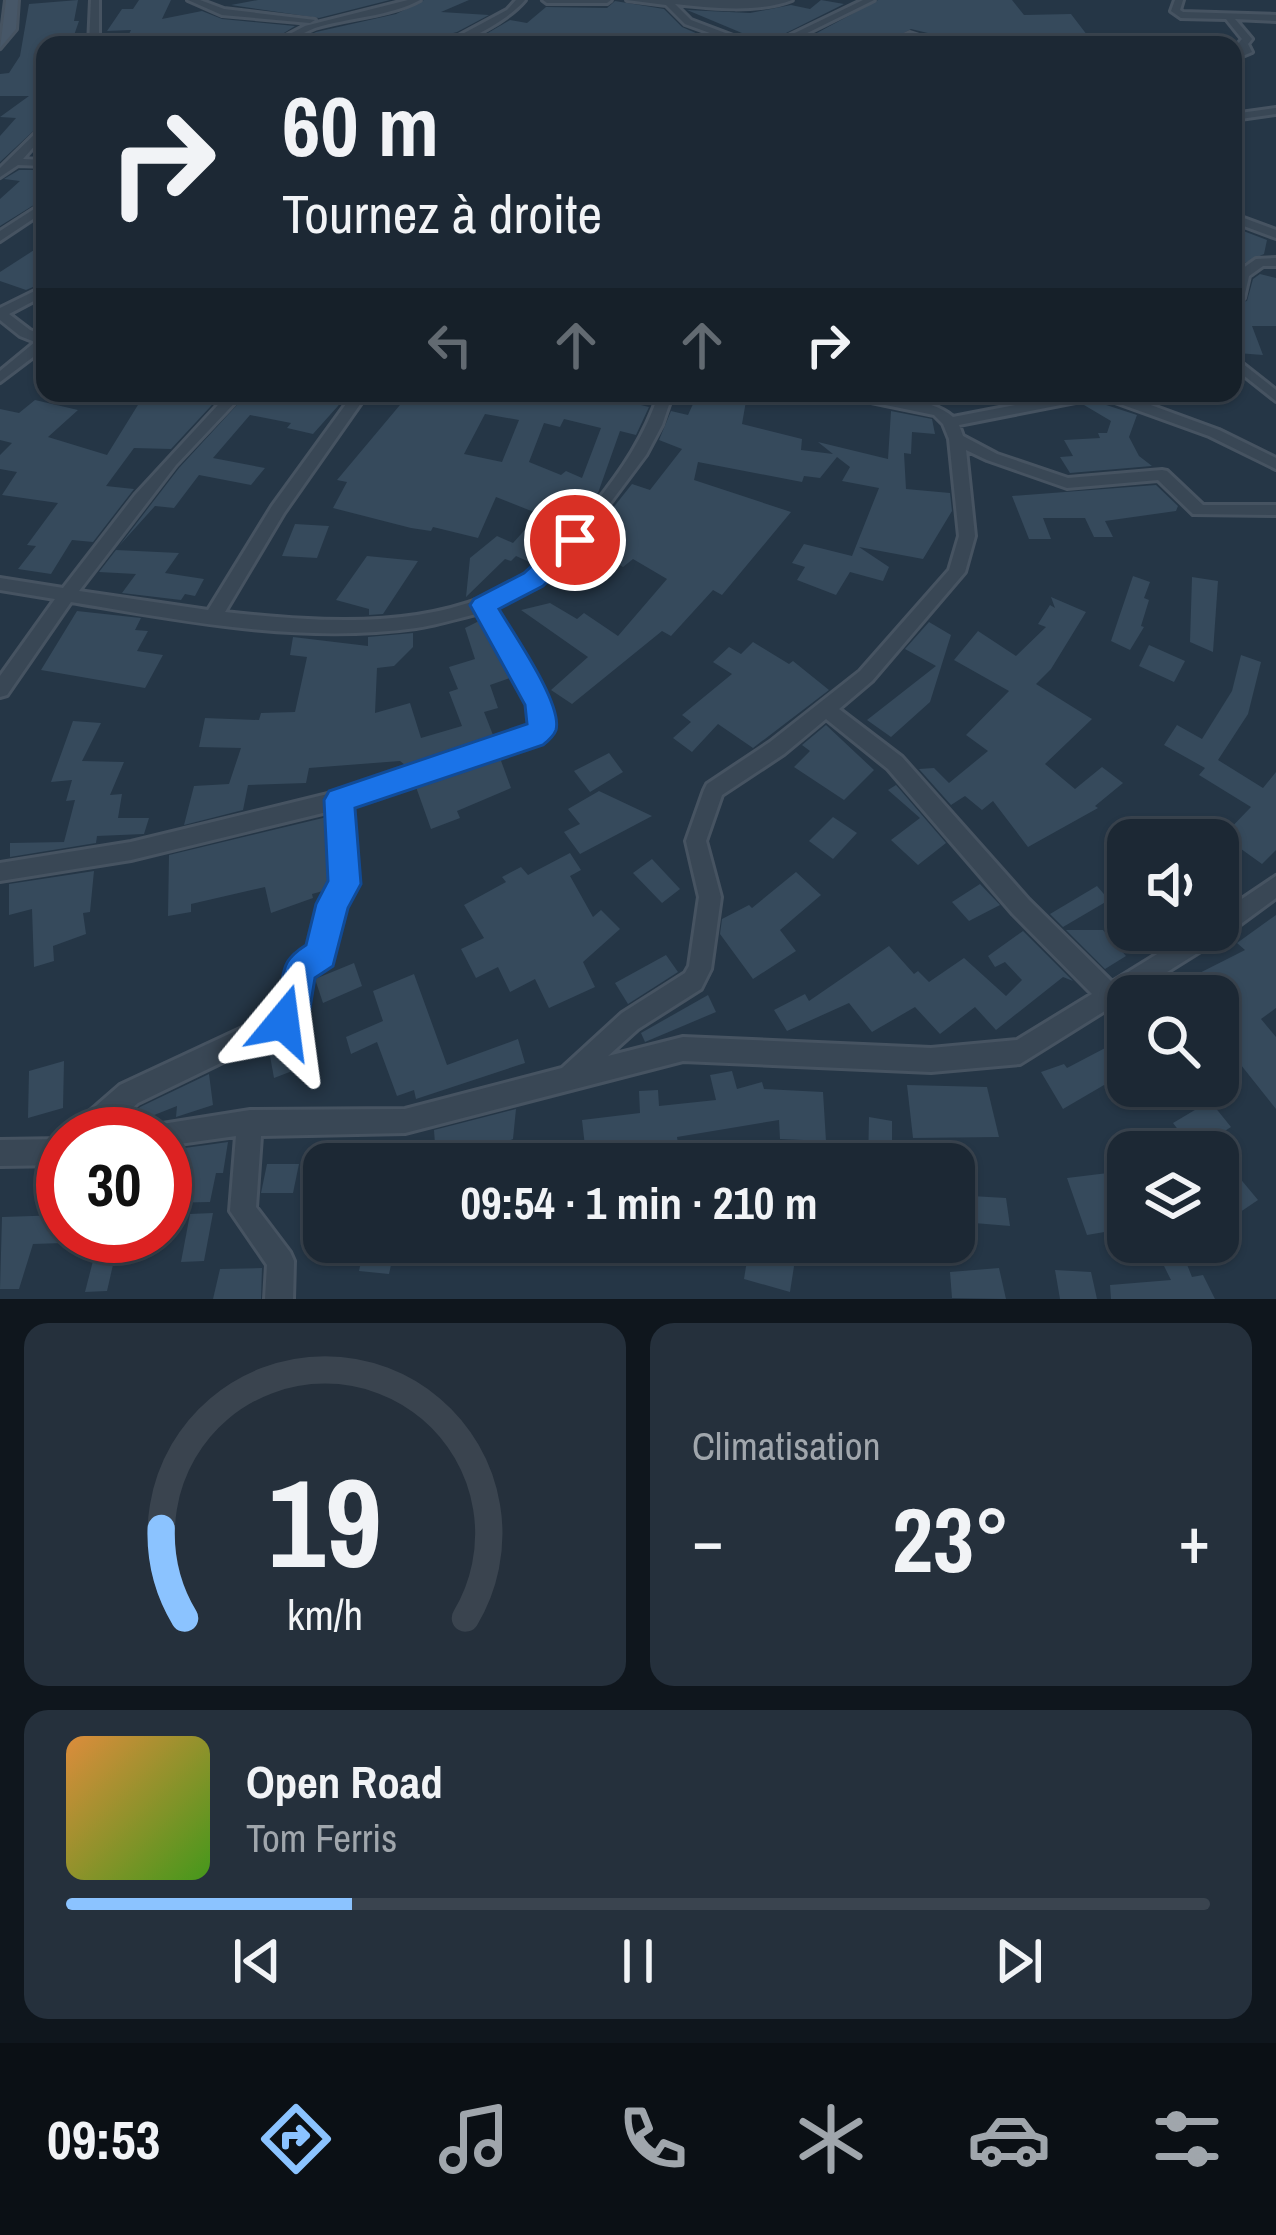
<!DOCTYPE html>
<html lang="fr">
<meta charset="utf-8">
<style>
:root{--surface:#1c2834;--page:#25303c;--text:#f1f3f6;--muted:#a0a6ac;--line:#3a444f;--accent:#8bc3ff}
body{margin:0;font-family:"Archivo Narrow",sans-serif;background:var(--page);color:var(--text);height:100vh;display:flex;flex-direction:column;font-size:45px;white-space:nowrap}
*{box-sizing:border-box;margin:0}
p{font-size:39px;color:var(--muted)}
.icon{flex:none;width:66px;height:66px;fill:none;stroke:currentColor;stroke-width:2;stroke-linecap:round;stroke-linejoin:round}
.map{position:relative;height:1299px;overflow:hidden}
.sheet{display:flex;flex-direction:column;gap:24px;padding:24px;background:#0f161d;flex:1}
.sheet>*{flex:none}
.top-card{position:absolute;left:36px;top:36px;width:1206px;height:366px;border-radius:24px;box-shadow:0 3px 9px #0004,0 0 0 3px var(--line);background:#1c2834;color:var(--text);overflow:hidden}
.fabs{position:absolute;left:1107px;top:819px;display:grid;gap:24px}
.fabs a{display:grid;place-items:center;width:132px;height:132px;border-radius:24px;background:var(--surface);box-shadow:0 3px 9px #0004,0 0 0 3px var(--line);font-size:60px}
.speed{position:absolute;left:36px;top:1107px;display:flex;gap:24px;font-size:60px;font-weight:700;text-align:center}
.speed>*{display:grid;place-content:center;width:156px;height:156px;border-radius:50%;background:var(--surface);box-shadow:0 3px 9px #0004,0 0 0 3px var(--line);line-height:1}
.speed .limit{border:18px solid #d22;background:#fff;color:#111}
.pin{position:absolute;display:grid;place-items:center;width:102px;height:102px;color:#fff;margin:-51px;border:6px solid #fff;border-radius:50%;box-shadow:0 3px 12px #0007}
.me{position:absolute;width:132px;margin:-66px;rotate:16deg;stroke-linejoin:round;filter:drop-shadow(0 0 9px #0008)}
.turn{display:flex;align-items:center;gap:42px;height:252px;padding:0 48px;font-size:54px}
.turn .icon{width:156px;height:156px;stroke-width:2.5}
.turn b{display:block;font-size:84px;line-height:102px}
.lanes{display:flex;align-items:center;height:114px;padding:0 48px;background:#0003;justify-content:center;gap:60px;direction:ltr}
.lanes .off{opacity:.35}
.big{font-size:90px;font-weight:800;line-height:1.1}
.sheet .card{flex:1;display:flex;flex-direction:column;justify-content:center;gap:18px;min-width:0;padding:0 42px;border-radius:24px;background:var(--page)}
.sheet .dial{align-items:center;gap:0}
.dial svg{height:312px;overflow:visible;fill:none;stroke:var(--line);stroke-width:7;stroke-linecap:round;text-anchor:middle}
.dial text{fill:var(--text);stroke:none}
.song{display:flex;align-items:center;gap:36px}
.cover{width:144px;height:144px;border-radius:18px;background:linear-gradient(135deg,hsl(30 70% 55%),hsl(100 70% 35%))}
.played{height:12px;border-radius:6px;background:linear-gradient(90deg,var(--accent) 25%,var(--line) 25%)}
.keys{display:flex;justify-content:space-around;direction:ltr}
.heat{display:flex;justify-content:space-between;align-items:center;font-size:66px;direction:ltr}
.sheet .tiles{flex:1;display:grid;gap:24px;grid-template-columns:1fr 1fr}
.card:last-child{grid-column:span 2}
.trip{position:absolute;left:303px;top:1143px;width:672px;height:120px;border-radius:24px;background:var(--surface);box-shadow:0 3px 9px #0004,0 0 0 3px var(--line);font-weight:800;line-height:120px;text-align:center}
.menu{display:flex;height:192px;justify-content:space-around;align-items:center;background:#0b1015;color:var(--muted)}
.menu .icon{width:84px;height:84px}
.menu .selected{color:var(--accent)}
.menu b{font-size:54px;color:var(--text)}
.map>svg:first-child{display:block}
.building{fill:#364a5c;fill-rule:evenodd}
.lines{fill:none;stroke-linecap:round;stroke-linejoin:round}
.minor-casing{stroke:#465361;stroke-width:6}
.secondary-casing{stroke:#465361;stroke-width:6}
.minor{fill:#394755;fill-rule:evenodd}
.secondary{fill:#475768;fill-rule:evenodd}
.route{fill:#1a73e8;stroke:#114b97;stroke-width:3}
</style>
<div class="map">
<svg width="1276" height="1299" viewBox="0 0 1276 1299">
<rect width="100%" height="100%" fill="#253646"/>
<g class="building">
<polygon points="78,0 74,21 79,21 72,41 45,45 45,120 0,162 0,136 16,118 0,117 29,96 0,96 0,74 9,73 20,56 29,4"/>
<polygon points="139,0 171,0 162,19 202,11 222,19 295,26 265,45 182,45 189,38 125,42 131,30 107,31 122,9 133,9"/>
<polygon points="258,0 390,0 319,18 231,5"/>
<polygon points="424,0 469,0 441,12 489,15 457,32 407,45 391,40 372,45 289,45 316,32 396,14"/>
<polygon points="821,0 844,4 766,43 687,10 750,13 791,5 810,9"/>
<polygon points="878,0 1012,0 1024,15 1071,14 1094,44 1049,44 1031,34 1005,33 978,45 911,29 882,45 802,41"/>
<polygon points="615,1 664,9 682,27 698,34 692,40 657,35 653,45 481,37 510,20 527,23 546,7 607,8"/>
<polygon points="19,170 45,170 45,198 0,226 0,199 20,181 4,179"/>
<polygon points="1233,227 1267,240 1264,254 1236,267 1233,278"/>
<polygon points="45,243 45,282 26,290 0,281 0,272"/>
<polygon points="1260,274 1276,278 1276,326 1252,326 1263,355 1237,353 1233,303 1247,301 1253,279"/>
<polygon points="168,393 223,393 171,449 134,448 106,486 134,489 93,542 72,540 51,574 18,569 36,546 27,545 58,503 2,495 17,472 0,469 0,455 12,443 0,440 0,409 19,413 35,400 78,410 48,437 107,455 141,400 163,401"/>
<polygon points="248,393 346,397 313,434 287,428 291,423 250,415 213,458 265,468 251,485 199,475 174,508 155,506 119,546 179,468"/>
<path d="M410,393L431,398L433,393H648L641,405L649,407L636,435L620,431L598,493L554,547L534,564L516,556L511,561L505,559L466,597L470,558L497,536L513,543L539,514L496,497L478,538L433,527L431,531L411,528L333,508L347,482L337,480ZM485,414L519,420L502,462L464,454ZM564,419L601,428L582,478L566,471L561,475L529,462L544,423L560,427Z"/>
<polygon points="698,393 746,401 742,424 802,439 801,450 833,454 818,442 888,459 891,411 932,419 935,434 912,432 911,454 904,453 906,489 950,493 952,511 923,559 859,547 889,567 883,581 850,572 836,595 797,580 805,567 792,563 804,544 852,556 879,488 842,481 850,467 837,457 820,478 804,476 802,482 698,462 694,480 791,512 722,595 713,590 671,636 662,631 572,704 551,690 588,657 521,610 550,603 577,619 584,613 618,636 667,579 633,559 623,567 615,562 599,574 573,558 632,484 650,490 682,449 659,440 671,411 688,415"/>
<polygon points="1097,402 1137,415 1129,437 1139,456 1152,466 1070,473 1060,457 1073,456 1064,440 1100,438 1098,433 1107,433 1111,421 1084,405"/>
<polygon points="1156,485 1178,506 1176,511 1105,521 1113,537 1094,537 1085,518 1043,518 1051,539 1029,539 1012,496"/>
<polygon points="295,524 329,526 317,558 282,556"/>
<polygon points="116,550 179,553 165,573 204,579 195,596 185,594 181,600 122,593 136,574 99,572"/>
<polygon points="367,556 418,561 383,614 369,615 369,609 336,600"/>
<polygon points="1133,576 1150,582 1144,598 1149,600 1141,626 1144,627 1130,650 1111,641"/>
<polygon points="1192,577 1218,581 1213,652 1190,642"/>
<polygon points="1051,597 1086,612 1051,669 1036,684 1092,719 1045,764 1075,789 1102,767 1123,783 1095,806 1098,808 1028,847 993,801 982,810 965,796 951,805 919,769 934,768 949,783 988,751 966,735 1009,691 954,660 978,631 1016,656 1046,627 1038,624 1050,605 1055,608"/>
<polygon points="77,611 141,618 135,630 148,631 137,651 163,655 145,688 41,670"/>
<polygon points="479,621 510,678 490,685 498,708 484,712 493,735 405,765 400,761 309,768 306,783 248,785 243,810 184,825 194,786 229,784 241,748 199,747 205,718 259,720 261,713 295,712 307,657 290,655 293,637 368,646 368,637 413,633 413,647 394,666 377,668 375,713 410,703 421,738 462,726 449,692 458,689 449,667 475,659 465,628"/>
<polygon points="929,622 951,635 930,702 891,737 867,720 936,666 905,649"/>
<polygon points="753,642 789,664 793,661 829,690 753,748 718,724 692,752 673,738 691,722 682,715 732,674 713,662 729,647 741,654"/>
<polygon points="1149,645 1185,661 1174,682 1139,666"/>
<polygon points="1241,655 1261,662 1248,714 1218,760 1263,788 1276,772 1276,850 1262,864 1223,836 1251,807 1199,775 1205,768 1164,745 1177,725 1202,739 1232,691"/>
<polygon points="73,721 101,723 82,761 124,762 110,795 122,794 118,818 149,818 144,834 97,836 96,843 10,857 10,843 64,842 75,800 66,801 72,780 51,782"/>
<polygon points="826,725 874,770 844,800 794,767 810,751 802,745"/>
<polygon points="609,753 623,772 590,792 574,771"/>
<polygon points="500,758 511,788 457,811 460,818 431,829 416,787"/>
<polygon points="896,785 946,843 918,865 891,840 920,818 888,790"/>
<polygon points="599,791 652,816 580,854 564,832 580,824 568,809"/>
<polygon points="327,817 330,875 323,891 312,894 313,898 271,913 265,887 191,904 191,912 168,916 169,855"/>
<polygon points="833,817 857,833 833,859 809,841"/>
<polygon points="570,853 581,870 570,876 593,917 601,910 620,929 583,962 595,987 549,1008 535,979 510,992 498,967 476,978 461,949 484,938 464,905 506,882 502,877 521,867 528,875"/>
<polygon points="652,859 680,889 662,903 633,873"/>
<polygon points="94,871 90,912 83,913 86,934 53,946 54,961 34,967 32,909 9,915 9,884"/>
<polygon points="796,872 821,895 780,930 796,951 753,979 720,934 722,919 749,905 752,908"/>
<polygon points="980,884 1000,905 969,921 952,902"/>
<polygon points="1097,886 1109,900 1063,927 1050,914"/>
<polygon points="1276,915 1276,1008 1261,1019 1276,1037 1276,1109 1233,1055 1218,1065 1218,987 1201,996 1154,996 1245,950 1237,943"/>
<polygon points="1066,930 1103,930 1126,956 1105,969"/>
<polygon points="1023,931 1073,981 1063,977 996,1030 975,1007 940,1034 915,1007 872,1032 849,1003 787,1031 774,1010 805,994 809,1001 889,946 914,974 918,971 929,982 964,958 1006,996 1022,980 1005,962 995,967 988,956"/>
<polygon points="666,955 678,972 628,1004 615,983"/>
<polygon points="354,963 362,986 323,1003 315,979"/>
<polygon points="414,974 447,1065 518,1039 525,1063 416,1099 414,1090 397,1096 377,1042 351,1054 346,1037 383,1021 373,991"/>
<polygon points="708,995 716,1012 645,1042 641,1033"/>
<polygon points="300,1030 308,1065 274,1078 268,1045"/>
<polygon points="1128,1036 1128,1071 1063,1109 1041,1072 1064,1064 1067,1068"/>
<polygon points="64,1061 63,1108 28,1118 29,1071"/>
<polygon points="732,1071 737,1089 762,1082 764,1089 823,1092 826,1141 780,1139 779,1120 677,1137 681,1164 651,1164 650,1156 587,1164 582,1120 640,1113 639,1091 658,1090 659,1106 716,1100 710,1075"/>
<polygon points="209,1074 213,1105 176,1117 177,1106 134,1123 133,1113 140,1107"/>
<polygon points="907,1085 987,1087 999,1137 913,1138"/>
<polygon points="1210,1101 1231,1127 1220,1134 1234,1152 1218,1152 1258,1200 1218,1227 1218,1152 1195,1152 1173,1123"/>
<polygon points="516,1109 513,1139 493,1148 436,1159 434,1130"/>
<polygon points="869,1117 892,1121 892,1164 868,1164"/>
<polygon points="228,1142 223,1173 216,1173 210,1202 165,1203 170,1150"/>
<polygon points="1128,1146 1128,1228 1087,1235 1067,1178 1116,1172 1106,1154"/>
<polygon points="267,1164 299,1164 293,1193 261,1193"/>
<polygon points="971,1196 1006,1198 1010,1226 974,1223"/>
<polygon points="213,1213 204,1261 181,1262 190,1214"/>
<polygon points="63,1215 63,1243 33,1244 19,1289 0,1289 2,1217"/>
<polygon points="365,1242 396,1242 389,1274 359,1271"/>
<polygon points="750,1242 797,1247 790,1292 744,1279"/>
<polygon points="1152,1242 1178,1242 1192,1277 1203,1275 1215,1299 1111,1299 1110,1285 1171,1280"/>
<polygon points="115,1256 107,1291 85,1292 94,1257"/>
<polygon points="262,1268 261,1299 213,1299 220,1269"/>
<polygon points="999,1268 1006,1299 952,1298 950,1272"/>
<polygon points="1055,1270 1091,1272 1097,1299 1060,1299"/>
</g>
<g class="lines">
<g class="minor-casing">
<g id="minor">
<polygon points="91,0 99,0 99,45 89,45"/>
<polygon points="188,0 200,0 224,9 315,20 310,23 222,15"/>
<path d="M408,0H420C388,17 350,17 315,28C299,34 286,45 269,45L305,26Z"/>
<path d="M516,0H525C510,18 466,45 442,45L507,10Z"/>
<polygon points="543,0 611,0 607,3 547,3"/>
<path d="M627,0H792C759,13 710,8 675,4L691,20L757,45H743L685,24L666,5Z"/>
<polygon points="863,0 874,0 783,45 770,45"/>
<polygon points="1175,0 1183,0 1180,10 1183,12 1276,15 1276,21 1235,19 1252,39 1248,44 1252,52 1233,60 1233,54 1242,51 1238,44 1242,39 1226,19 1181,18 1171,11"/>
<polygon points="910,33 941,43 943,45 929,45 911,39 899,45 886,45"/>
<polygon points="1276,108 1276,114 1233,120 1233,114"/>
<polygon points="45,124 45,134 23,159 45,160 45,166 18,165 0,177 0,168"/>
<polygon points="45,202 45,211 0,241 0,231"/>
<polygon points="1233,214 1276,230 1276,238 1233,222"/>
<polygon points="1276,258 1276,266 1263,266 1249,276 1244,298 1233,299 1239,271 1256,259"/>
<polygon points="45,286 45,295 9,314 30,330 45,336 45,348 0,382 0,371 35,342 20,336 0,320 0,308"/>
<polygon points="1233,356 1276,390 1276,401 1233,367"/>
<path d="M229,393H244L176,465L79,591L208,610L272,506L354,393H368L284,513L225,612C326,623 442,632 531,573C557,556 575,528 594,505C622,470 645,436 659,393H673L662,425L646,455L575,550L542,582L494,607C514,643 558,699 546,738L350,805L357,876L341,911L329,962L309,975L308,1008L299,1025L138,1103L102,1134H71L74,1125L120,1085L283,1009C290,975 276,970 311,949L319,911L335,876L331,811L131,860L0,881V863L131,842L340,791L529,728L530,705L480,613C459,618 437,625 416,628C301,644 184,621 71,602L7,695L0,697V676L55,599L0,590V578L63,588L135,495Z"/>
<path d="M840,393C869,393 932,397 953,417L1077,393H1118L1219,430L1276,458V469L1209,436L1101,397L959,425L963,436L997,454L1068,478L1162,470L1167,471L1203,505H1276V515L1193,514L1158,480L1067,488L987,460L966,450L975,536L965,572L872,681L839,709L902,757L1029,900L1112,982L1196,930H1218V915L1276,876V898L1223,937L1020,1064L931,1072L683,1061L405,1133L261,1136L256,1207L290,1252L294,1261L293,1299H265L267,1265L230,1211L236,1136L165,1146V1134H153L156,1125L250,1110L405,1109L562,1068L622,1013L685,973L689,966L699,897L686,841L704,790L707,784L770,742L860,671L949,570L959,536L949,439L943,424L934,415L847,397ZM826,719L888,769L1013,914L1092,994L1017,1040L931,1048L683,1037L608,1056L638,1029L701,989L711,969L721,897L706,841L722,795L784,754Z"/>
<polygon points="63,1139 63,1165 0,1166 0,1140"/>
</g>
</g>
<g class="secondary-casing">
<polygon id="secondary" points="6,0 18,0 16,29 0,48"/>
</g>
<use href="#minor" class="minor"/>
<use href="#secondary" class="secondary"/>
</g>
<path class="route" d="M575,531L587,540L584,546L543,586L499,609C513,633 563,704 556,730C554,736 548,741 543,745L355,808L361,884L348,908L333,966L315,978L308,1020L283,1039L270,1034L265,1022C269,1012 277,1005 279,995C285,969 281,961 306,945L316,904L328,881L324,800L329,791L527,724L525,705L470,605L474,599L524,573L566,534Z"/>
</svg>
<div class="fabs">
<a><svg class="icon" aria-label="sound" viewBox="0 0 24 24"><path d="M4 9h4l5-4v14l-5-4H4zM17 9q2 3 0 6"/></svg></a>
<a><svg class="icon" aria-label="search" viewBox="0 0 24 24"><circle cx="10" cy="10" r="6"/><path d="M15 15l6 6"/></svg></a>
<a><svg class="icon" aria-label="layers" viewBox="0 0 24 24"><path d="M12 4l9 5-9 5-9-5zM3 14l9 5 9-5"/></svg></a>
</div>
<div class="speed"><div class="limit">30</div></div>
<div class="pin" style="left:575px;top:540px;background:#d93025"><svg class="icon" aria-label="arrive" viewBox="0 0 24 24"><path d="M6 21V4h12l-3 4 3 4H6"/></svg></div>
<svg class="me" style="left:283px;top:1022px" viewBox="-20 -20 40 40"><path d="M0-17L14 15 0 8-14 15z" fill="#1a73e8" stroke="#fff" stroke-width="4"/></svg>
<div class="trip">09:54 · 1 min · 210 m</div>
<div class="top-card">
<div class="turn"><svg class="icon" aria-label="right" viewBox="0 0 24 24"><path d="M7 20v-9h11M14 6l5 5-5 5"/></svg><div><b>60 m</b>Tournez à droite</div></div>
<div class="lanes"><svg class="icon off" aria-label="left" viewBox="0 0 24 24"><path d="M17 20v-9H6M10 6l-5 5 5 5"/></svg><svg class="icon off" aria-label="ahead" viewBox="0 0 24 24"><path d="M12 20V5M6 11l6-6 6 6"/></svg><svg class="icon off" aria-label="ahead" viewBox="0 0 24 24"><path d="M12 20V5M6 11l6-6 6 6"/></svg><svg class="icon" aria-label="right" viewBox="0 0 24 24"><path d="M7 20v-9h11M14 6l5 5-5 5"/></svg></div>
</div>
</div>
<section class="sheet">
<div class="tiles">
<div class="card dial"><svg viewBox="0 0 100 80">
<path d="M14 69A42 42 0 1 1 86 69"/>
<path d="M14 69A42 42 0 0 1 8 46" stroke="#8bc3ff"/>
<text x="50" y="56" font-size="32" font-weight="700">19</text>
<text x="50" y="72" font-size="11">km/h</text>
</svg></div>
<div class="card"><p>Climatisation</p>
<div class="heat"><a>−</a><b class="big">23°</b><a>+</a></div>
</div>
<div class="card">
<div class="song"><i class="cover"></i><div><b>Open Road</b><p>Tom Ferris</p></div></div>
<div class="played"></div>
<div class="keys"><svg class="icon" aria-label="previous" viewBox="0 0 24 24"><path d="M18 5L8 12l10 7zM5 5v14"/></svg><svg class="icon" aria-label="pause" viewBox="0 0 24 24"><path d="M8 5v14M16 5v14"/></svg><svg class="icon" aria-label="next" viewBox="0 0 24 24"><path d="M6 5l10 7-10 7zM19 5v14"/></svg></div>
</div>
</div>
</section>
<nav class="menu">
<b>09:53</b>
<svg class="icon selected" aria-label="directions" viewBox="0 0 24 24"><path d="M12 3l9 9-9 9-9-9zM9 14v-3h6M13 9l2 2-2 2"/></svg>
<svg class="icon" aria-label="music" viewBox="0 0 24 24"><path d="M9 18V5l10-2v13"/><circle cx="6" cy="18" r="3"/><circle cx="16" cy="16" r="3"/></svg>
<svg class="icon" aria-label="phone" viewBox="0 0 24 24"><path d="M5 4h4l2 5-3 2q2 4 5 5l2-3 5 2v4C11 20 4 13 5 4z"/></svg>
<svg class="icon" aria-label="climate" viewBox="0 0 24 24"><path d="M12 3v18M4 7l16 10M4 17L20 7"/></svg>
<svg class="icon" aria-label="car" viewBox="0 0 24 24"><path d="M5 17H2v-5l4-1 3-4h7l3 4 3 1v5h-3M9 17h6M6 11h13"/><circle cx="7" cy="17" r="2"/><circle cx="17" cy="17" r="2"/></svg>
<svg class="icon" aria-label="filters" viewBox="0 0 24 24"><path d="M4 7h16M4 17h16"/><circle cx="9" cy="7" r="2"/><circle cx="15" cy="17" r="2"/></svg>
</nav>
